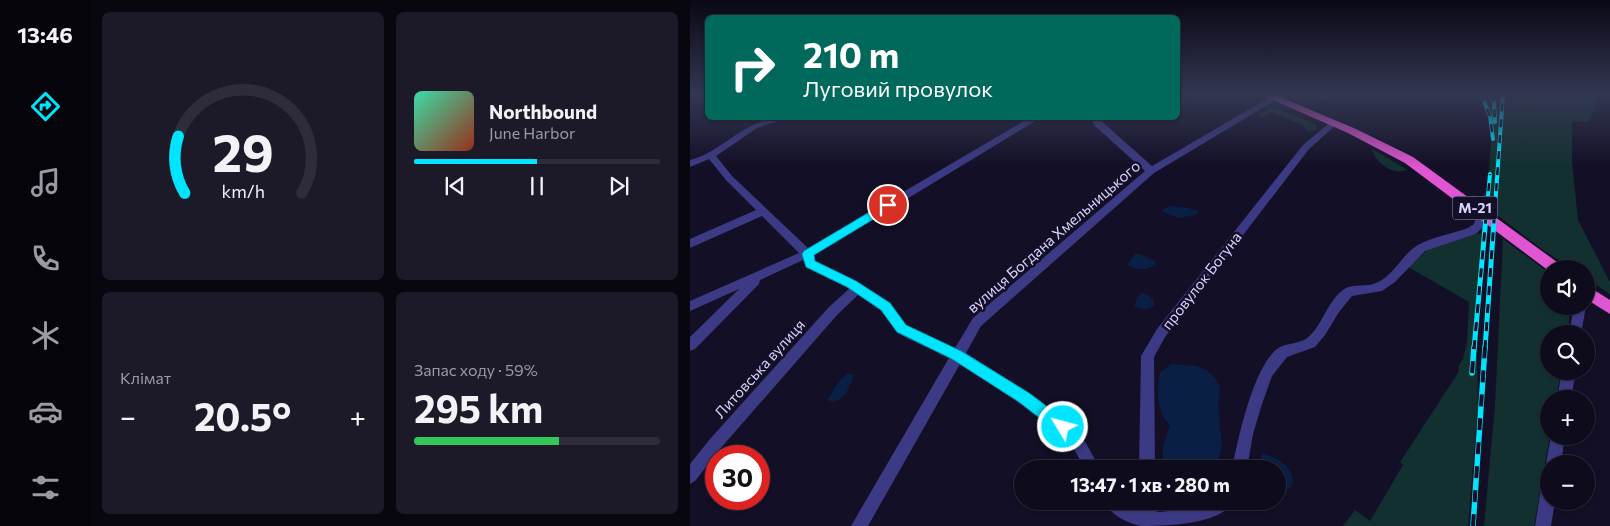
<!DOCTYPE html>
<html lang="uk">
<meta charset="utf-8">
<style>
:root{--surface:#0e0b1c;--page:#1c1929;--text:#f1f3f6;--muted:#9b9ba3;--line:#2e2b3b;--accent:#00e5ff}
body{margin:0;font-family:Commissioner,sans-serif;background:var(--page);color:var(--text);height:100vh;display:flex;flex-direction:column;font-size:19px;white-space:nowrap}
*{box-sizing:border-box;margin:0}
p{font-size:16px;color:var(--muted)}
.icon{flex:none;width:28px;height:28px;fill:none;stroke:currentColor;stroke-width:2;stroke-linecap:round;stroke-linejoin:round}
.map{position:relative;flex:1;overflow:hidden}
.drawer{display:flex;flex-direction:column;gap:12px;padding:12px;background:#08060f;width:600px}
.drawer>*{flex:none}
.banner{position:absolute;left:15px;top:15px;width:475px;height:105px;border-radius:8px;box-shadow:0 1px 4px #0004,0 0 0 1px var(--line);background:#00695c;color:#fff;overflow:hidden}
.buttons{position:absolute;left:850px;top:260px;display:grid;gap:10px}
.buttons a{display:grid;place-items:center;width:55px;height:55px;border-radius:50%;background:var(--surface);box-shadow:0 1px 4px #0004,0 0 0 1px var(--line);font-size:25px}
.speed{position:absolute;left:15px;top:445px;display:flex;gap:10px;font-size:25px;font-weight:700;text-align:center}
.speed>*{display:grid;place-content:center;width:65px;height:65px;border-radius:50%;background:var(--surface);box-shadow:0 1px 4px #0004,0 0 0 1px var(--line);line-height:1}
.speed .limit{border:8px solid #d22;background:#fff;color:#111}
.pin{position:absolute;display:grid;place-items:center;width:42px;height:42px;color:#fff;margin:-21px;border:2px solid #fff;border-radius:50%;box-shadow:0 1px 5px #0007}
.me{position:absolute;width:55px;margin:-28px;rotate:307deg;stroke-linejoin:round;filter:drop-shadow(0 0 4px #0008)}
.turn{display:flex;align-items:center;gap:18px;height:105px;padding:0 15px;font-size:22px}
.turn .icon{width:65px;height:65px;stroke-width:2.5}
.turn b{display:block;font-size:35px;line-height:42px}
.big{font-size:38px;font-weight:700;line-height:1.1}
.drawer .card{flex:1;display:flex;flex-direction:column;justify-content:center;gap:8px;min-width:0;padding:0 18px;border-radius:8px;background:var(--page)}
.drawer .dial{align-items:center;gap:0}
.dial svg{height:130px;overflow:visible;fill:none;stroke:var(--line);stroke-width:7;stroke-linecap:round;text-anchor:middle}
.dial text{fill:var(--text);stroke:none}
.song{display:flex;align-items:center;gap:15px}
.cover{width:60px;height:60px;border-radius:8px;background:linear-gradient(135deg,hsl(160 70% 55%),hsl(10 70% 35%))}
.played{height:5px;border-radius:2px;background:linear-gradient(90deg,var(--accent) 50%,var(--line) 50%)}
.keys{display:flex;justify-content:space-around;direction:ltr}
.heat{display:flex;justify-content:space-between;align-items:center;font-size:28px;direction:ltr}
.charge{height:8px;border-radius:4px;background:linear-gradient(90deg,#34c759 59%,var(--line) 0)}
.drawer .tiles{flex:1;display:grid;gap:12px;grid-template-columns:repeat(2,1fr)}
.trip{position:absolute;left:324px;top:460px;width:272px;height:50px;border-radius:25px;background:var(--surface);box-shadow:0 1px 4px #0004,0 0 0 1px var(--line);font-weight:700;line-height:50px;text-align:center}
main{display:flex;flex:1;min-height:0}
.tab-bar{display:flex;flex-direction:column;width:90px;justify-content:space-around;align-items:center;background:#06040b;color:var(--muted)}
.tab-bar .icon{width:35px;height:35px}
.tab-bar .on{color:var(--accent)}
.tab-bar b{font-size:22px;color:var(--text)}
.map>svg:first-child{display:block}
.green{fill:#12302f}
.water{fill:#0a1f44}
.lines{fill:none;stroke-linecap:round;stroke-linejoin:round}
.minor{fill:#3d3a85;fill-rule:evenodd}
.trunk{fill:#e055d1;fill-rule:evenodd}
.rail-far2-casing{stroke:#00e5ff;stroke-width:4}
.rail-far1-casing{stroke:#00e5ff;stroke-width:5}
.rail-casing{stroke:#00e5ff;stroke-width:5.5}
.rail-far2{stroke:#130f26;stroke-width:2.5;stroke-dasharray:8;stroke-linecap:butt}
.rail-far1{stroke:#130f26;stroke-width:3;stroke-dasharray:9;stroke-linecap:butt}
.rail{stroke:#130f26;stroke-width:4;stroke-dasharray:12;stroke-linecap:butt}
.wall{fill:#312854}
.shaded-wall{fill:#1d163a}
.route{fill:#00e5ff;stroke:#0095a6}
.labels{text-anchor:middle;stroke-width:5;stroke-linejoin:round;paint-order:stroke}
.shield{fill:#130f26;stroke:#9e99be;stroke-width:1}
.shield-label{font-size:14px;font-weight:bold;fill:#d9d4ff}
.street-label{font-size:15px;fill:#d9d4ff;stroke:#130f26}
</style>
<main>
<nav class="tab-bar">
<b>13:46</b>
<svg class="icon on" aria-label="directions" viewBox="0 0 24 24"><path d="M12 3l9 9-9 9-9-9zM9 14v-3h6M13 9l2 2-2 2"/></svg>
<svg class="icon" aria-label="music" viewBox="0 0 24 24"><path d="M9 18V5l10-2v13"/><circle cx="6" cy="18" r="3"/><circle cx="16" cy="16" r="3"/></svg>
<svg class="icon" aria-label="phone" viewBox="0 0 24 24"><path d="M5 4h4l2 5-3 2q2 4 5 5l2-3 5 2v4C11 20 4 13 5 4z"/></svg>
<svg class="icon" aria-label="climate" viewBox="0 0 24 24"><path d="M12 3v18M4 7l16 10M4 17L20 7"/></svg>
<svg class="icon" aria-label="car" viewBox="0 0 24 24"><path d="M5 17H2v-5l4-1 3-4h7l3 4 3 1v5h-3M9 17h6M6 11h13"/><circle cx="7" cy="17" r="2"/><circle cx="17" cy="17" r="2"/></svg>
<svg class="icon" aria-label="filters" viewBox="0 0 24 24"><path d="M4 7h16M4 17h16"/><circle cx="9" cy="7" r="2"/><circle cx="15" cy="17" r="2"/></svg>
</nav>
<section class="drawer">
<div class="tiles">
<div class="card dial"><svg viewBox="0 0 100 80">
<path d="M14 69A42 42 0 1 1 86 69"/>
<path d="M14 69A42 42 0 0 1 10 34" stroke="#00e5ff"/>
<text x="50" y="56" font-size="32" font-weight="700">29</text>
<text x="50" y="72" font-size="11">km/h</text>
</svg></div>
<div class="card">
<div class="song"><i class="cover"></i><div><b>Northbound</b><p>June Harbor</p></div></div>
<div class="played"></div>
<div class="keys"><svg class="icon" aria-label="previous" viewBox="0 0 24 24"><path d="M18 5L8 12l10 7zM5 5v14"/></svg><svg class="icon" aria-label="pause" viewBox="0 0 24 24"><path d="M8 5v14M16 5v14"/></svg><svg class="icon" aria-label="next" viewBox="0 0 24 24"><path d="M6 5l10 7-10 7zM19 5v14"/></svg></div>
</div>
<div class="card"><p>Клімат</p>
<div class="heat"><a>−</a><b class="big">20.5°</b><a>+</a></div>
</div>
<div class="card"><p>Запас ходу · 59%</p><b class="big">295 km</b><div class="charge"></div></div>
</div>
</section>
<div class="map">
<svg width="920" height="526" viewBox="0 0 920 526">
<rect width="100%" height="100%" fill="#130f26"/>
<g class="green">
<path d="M788,94H905L902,116L898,122L882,121V162L888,220L920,282V294L896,278V269H883L853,250L781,195L790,197L797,193C798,174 803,140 800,123C799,113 793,103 788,94Z"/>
<polygon points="580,108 588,109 625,124 627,127 625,131 622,130 620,133 613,125 581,112 572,117 568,116"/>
<path d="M682,149L718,170C702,176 685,162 682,149Z"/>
<polygon points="793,229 787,349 788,406 778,526 653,526 665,510 680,521 713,465 710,462 768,373 769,365 773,359 777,342 779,302 718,267 742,246 791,233"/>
<polygon points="813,239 859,273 859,306 880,306 878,334 859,334 859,371 871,371 866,399 859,399 860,436 844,526 794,526 805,405"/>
</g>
<g class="water">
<polygon points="480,206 499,208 507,211 507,215 488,218 473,212 473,209"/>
<path d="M445,254H450L465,261L466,265C455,271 448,270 437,265Z"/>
<path d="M452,293C459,295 463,297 465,305C458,311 453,310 444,306L447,298Z"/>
<path d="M481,364L506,366L516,370L525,378L530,387L528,403L532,447L526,469H475C470,453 474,441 480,426C466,409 467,395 470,373Z"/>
<path d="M157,374H162L163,377C160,387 153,403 140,402L138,400C143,390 148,381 157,374Z"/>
<path d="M573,454C589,458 602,466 603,483L595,494H588V469H565Z"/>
</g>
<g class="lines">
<g class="minor">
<path d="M582,96L589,98L464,173L291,326L276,353L339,393L390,432L410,469H395L380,442L329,403L270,364L178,526H161L259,358L207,333L192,309L169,294L147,315L30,449L5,481L0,484V464L20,439L139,307L160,288L116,267L113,260L70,280L69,284L5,349L0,351V337L49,289L0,311V301L109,253L72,216L0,248V239L66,210L36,180L19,159L0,167V160C6,158 13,156 18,153C43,139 62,118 92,118L91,120L67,128L26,156L42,176L118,248L339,118H348L347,120L123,256L125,261L166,281L200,303L215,325L265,348L283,318L455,171L405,126L400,118H408L462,166Z"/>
<polygon points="643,120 647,123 646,125 619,149 475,337 464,357 465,469 449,469 451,356 467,329 613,145"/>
<path d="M792,209L797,213L794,226L786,234L735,251L705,282L692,291L662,296L649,312L635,335L625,347L597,357L582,376L572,404L563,434L557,469H542C548,439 563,368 587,349C595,343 608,344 616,339C633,327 637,299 656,288C664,284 677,287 686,283C704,276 712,254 728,245C740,238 764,233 778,228L784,224L787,213Z"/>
<polygon points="884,306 896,306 891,334 879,334"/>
<polygon points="872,371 886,371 881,399 867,399"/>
<polygon points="861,436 875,436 871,464 859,464 859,470 856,464"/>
<polygon points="859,481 859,501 865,501 861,526 845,526 851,489 854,484"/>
<path d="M414,501H433L449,509V501H465V511L469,512L500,509L522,501H543C533,525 473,526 451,526C437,523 420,515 414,501Z"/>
</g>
<g class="trunk">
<polygon points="569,94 583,94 666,129 723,157 871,265 873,269 859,269 859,271 715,163 658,133"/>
<polygon points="896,285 920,300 920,314 896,299"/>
</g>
<g class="rail-far2-casing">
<g id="rail-far2">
<polyline points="791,94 800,116 803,139"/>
<polyline points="800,94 804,103 805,122"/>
<polyline points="797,207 800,174"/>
<polyline points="805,207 813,94"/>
</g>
</g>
<g class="rail-far1-casing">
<g id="rail-far1">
<polyline points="784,349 797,206"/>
<polyline points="795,349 805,206"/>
</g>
</g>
<g class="rail-casing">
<g id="rail">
<polyline points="782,373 784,347"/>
<polyline points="783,526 795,347"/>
</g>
</g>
<use href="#rail-far2" class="rail-far2"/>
<use href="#rail-far1" class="rail-far1"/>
<use href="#rail" class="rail"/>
</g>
<polygon class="wall" points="621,94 646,94 639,101"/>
<polygon class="shaded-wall" points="642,94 646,94 639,101"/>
<linearGradient id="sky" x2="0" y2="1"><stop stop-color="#0a0815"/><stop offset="0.56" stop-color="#333752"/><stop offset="1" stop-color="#333752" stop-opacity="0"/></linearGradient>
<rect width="920" height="168" fill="url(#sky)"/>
<polygon class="route" points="198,201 202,202 204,205 202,208 124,255 125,261 166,281 200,303 216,325 271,351 339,393 378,422 380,427 378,432 373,434 368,432 329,402 262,359 207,332 191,310 157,287 116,267 112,254 114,251"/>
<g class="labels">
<rect class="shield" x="762.5" y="196.5" width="45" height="23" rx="4"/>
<g class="shield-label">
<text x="785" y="213">М-21</text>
</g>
<g class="street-label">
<text transform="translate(364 237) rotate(-41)" y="5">вулиця Богдана Хмельницького</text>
<text transform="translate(512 281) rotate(-52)" y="5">провулок Богуна</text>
<text transform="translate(70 369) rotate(-48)" y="5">Литовська вулиця</text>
</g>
</g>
</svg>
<div class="buttons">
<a><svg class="icon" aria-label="sound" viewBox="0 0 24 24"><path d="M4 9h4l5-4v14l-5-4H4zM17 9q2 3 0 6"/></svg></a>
<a><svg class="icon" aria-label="search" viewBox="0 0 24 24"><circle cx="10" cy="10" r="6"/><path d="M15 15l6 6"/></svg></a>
<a>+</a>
<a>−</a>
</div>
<div class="speed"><div class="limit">30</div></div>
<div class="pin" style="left:198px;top:205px;background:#d93025"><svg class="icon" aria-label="arrive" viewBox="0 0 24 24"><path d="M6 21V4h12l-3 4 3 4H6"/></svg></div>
<svg class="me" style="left:373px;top:427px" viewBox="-20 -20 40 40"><circle r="17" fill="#00e5ff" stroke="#fff" stroke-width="3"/><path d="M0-11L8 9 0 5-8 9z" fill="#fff"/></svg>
<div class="trip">13:47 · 1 хв · 280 m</div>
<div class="banner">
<div class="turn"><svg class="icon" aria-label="right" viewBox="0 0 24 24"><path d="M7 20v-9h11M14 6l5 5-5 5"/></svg><div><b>210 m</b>Луговий провулок</div></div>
</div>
</div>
</main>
